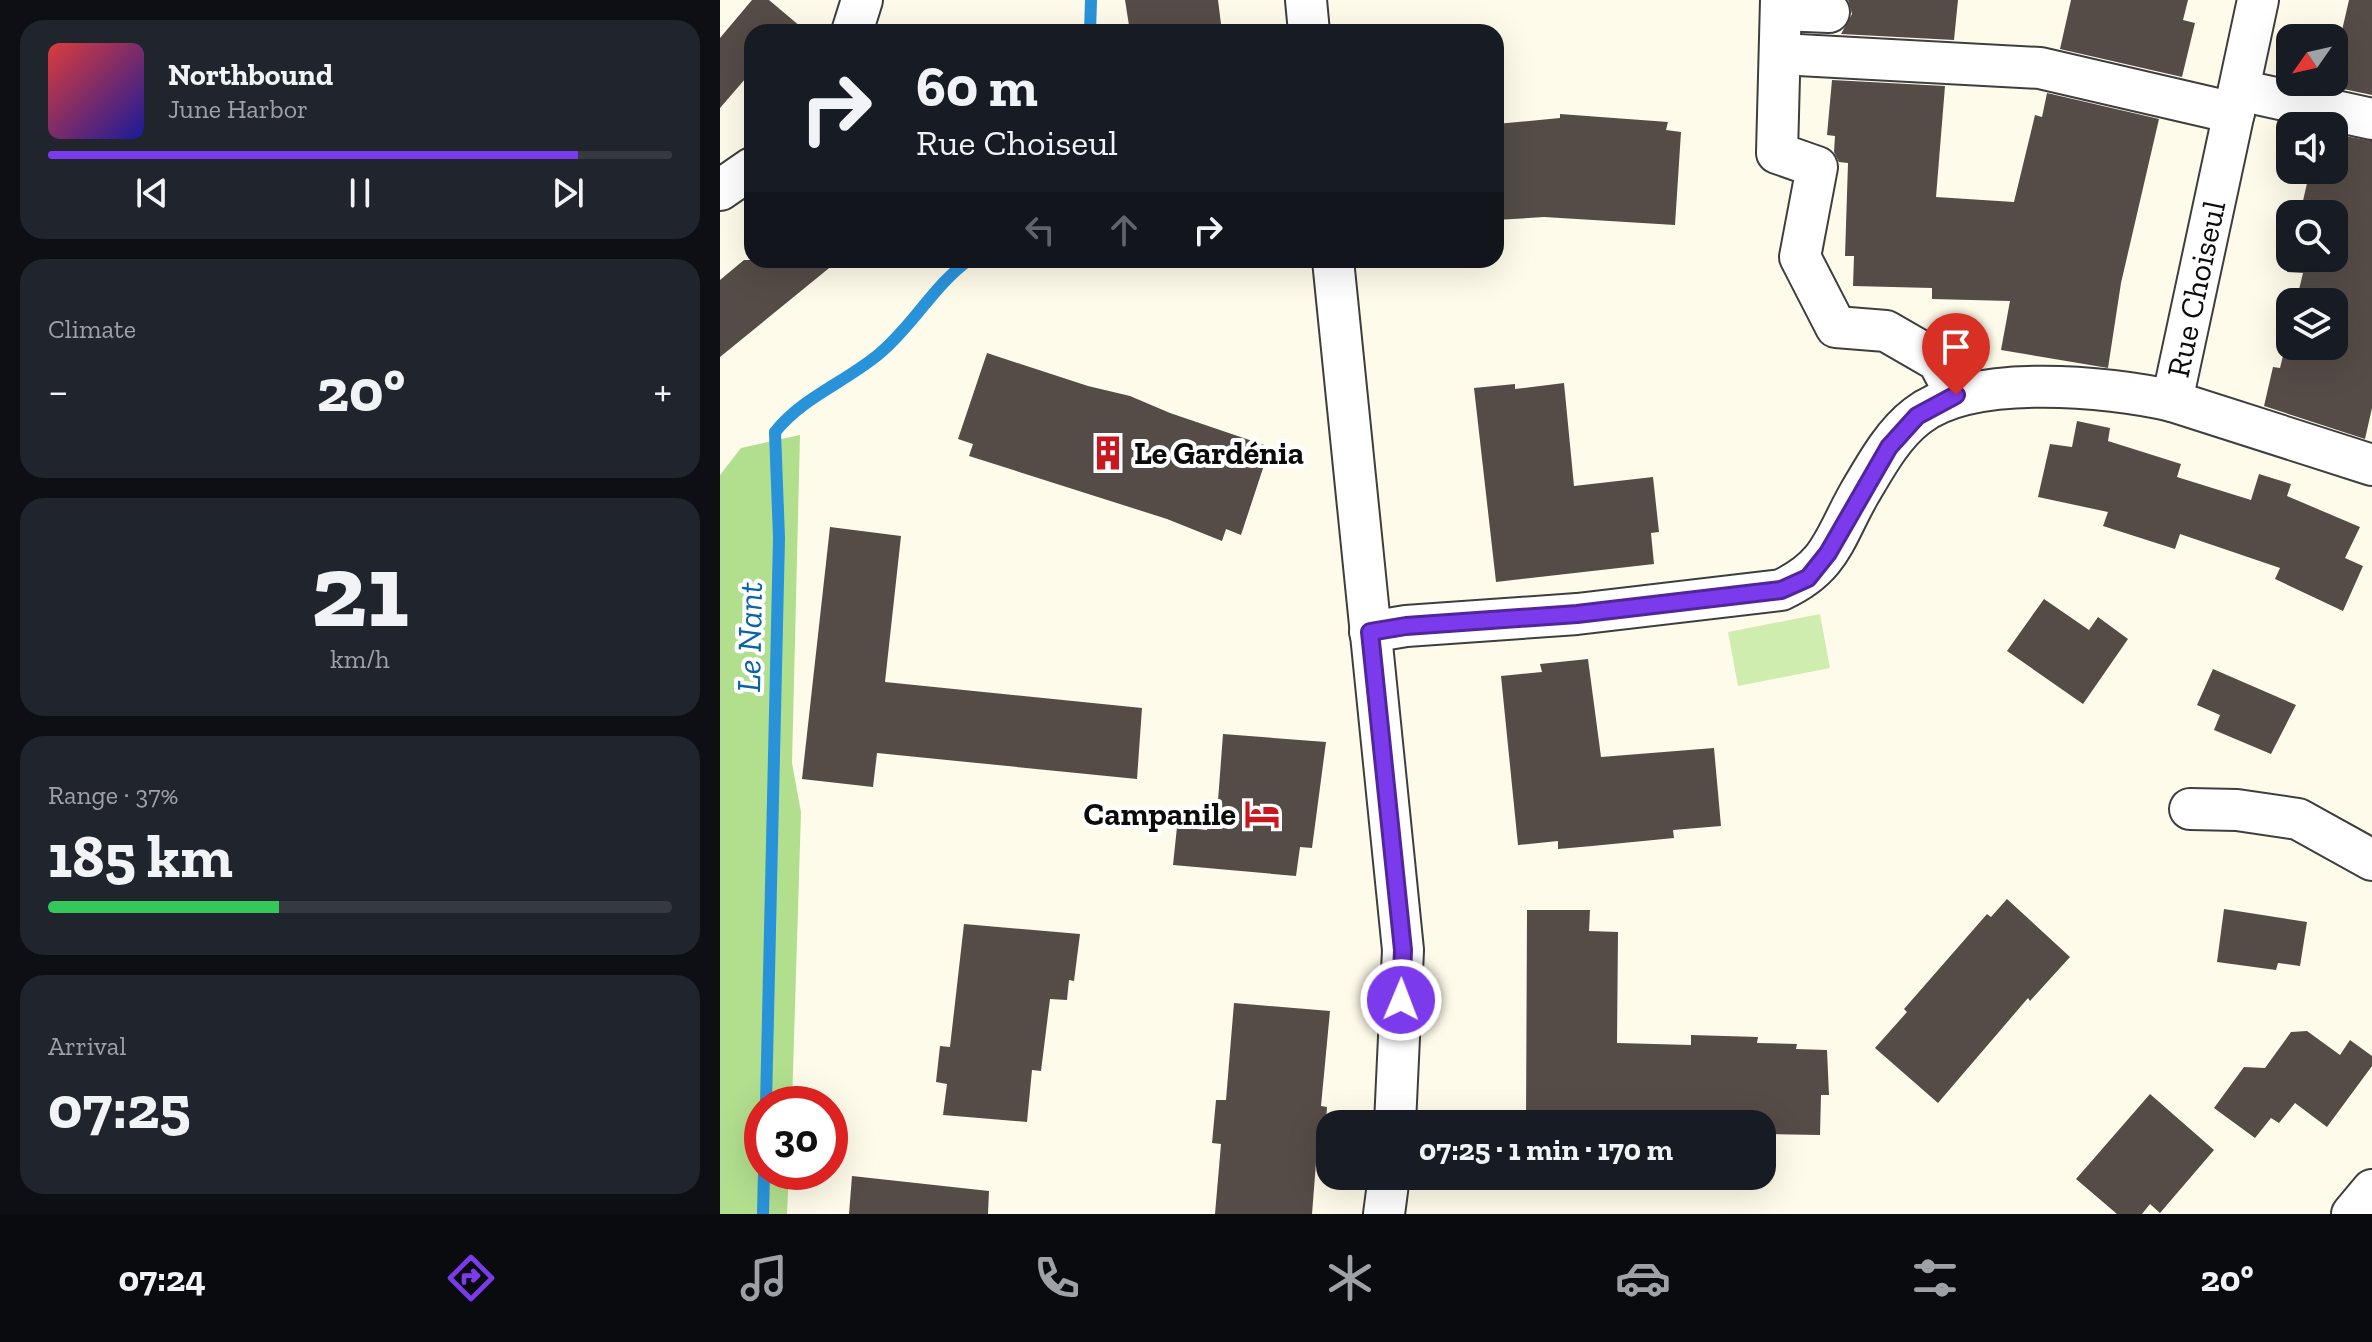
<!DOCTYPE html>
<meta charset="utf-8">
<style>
:root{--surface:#171b24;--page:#20242c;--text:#f1f3f6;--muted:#9ea1a6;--line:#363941;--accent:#7c3aed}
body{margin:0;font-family:"Zilla Slab",serif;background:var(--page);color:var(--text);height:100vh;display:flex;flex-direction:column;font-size:30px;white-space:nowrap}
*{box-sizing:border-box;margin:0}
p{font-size:26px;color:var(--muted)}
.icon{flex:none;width:44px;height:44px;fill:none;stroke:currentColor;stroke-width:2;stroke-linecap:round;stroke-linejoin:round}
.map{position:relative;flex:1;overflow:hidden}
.panel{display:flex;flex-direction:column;gap:20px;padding:20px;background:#0d0f14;width:720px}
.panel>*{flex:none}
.guide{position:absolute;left:24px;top:24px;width:760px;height:244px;border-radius:24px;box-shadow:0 8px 32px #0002;background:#171b24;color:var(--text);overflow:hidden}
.needle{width:52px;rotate:236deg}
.fabs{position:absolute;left:1556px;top:24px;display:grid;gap:16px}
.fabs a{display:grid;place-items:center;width:72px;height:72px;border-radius:16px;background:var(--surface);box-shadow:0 8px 32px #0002;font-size:40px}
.speed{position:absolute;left:24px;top:1086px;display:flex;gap:16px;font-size:40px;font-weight:700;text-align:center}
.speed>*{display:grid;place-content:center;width:104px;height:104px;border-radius:50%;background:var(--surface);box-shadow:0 8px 32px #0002;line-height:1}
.speed .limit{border:12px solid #d22;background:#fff;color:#111}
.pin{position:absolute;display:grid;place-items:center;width:68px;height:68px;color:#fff;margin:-82px -34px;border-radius:50% 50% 50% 0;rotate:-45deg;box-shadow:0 0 8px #0007}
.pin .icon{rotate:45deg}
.me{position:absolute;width:88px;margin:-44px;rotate:1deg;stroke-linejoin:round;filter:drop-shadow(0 0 6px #0008)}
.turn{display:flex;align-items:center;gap:28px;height:168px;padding:0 40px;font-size:36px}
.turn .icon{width:104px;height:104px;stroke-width:2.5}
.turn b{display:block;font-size:56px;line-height:68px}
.lanes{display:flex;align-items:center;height:76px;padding:0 40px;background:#0003;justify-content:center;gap:40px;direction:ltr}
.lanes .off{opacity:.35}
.big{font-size:60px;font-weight:700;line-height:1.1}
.panel .tile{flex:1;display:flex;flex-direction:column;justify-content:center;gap:12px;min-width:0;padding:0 28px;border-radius:24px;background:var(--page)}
.panel .dial{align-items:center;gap:0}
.dial b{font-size:104px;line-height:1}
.song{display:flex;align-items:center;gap:24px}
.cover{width:96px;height:96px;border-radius:12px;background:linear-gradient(135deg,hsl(0 70% 55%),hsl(240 70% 35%))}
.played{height:8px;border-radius:4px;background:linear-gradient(90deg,var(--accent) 85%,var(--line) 85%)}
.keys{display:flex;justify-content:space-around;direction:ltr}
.heat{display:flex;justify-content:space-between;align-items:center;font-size:44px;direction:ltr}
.charge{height:12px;border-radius:6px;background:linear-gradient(90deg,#34c759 37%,var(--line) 0)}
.trip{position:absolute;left:596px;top:1110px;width:460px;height:80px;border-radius:24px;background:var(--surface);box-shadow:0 8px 32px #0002;font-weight:700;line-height:80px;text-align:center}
.tabs{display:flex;height:128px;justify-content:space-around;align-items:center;background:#090b0e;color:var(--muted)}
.tabs .icon{width:56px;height:56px}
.tabs .current{color:var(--accent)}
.tabs b{font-size:36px;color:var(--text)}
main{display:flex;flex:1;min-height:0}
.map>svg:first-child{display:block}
.green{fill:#d0edb0}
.forest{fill:#b2df8e}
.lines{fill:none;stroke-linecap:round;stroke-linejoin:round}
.stream{stroke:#2993da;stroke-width:12}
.building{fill:#554c47}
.street-casing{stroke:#3e3e3e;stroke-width:44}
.street{stroke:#fff;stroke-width:40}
.route-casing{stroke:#51269a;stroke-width:20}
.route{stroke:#7c3aed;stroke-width:14}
.labels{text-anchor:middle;stroke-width:8;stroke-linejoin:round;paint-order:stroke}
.street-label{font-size:32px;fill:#0b0b0b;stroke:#fff}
.poi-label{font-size:32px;font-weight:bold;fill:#0b0b0b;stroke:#fff;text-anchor:start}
.water-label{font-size:34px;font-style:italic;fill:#0a63a8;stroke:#fff}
</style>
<main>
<section class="panel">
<div class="tile">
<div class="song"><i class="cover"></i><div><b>Northbound</b><p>June Harbor</p></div></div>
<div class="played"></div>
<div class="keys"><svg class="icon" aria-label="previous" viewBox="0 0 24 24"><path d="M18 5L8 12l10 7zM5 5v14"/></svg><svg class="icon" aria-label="pause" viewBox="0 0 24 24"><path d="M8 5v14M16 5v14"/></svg><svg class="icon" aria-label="next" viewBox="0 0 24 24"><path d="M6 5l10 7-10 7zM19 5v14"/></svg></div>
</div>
<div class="tile"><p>Climate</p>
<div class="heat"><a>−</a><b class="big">20°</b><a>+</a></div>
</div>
<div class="tile dial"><b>21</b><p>km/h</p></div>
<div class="tile"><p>Range · 37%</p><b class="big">185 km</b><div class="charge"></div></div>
<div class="tile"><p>Arrival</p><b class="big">07:25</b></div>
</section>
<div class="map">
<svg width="1652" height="1214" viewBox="0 0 1652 1214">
<rect width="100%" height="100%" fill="#fffbea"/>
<polygon class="green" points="1100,614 1110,668 1018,686 1008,632"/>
<polygon class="forest" points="80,435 72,763 81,812 72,1104 42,1104 42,1172 69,1172 67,1214 0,1214 0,475 21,448"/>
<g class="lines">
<g class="stream">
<polyline points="370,32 371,0"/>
<path d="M46,1104L59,538L55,432C83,397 124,383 159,354C193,326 213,286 249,260"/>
<polyline points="43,1214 44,1172"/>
</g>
</g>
<g class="building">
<polygon points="32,0 49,0 87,32 32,32 32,71 0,108 0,38"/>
<polygon points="405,0 498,0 502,32 410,32"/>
<polygon points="1128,0 1238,0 1234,40 1121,34 1132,14"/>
<polygon points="1351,0 1468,0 1463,20 1475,23 1462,77 1340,49"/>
<polygon points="1629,0 1652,0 1652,95 1609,86 1614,82 1614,65"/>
<polygon points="1112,80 1225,86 1216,197 1294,202 1315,115 1322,117 1327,93 1439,119 1401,283 1388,368 1281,350 1290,301 1212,299 1212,288 1133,286 1134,256 1125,256 1128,163 1119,162 1114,152 1115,136 1107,135"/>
<polygon points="840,114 948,122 946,130 961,132 955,225 824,217 776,220 776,124 840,118"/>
<polygon points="1614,134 1652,141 1652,408 1645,439 1544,406 1553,367 1560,368 1570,327 1570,346 1614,346 1614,302 1576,302 1583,273 1567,272 1570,258 1614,258 1614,214 1580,214 1590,170 1614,170"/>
<polygon points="24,260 119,260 0,357 0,280"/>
<polygon points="267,353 368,386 410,396 450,413 550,447 521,535 506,529 502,541 447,519 249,456 253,444 238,439"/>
<polygon points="844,383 854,486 933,477 939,532 931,533 934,564 776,582 754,388 795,384 795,389"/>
<polygon points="1357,421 1390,428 1388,441 1461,464 1457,477 1531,500 1539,474 1571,484 1567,496 1640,527 1625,558 1643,566 1623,611 1555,579 1560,568 1460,534 1455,549 1383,526 1388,512 1318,497 1330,444 1352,447"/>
<polygon points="110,527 181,536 165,682 422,708 417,779 157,753 153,787 82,779"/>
<polygon points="1324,599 1369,630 1378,617 1408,639 1363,704 1287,651"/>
<polygon points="868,659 881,757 994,748 1001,826 953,830 954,838 872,846 838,849 838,841 798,845 781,676 822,672 820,664"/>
<polygon points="1493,669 1576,705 1551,754 1494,730 1500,715 1477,705"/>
<polygon points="503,734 606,742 592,848 580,847 576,876 453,865 457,827 487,830 489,803 498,801"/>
<polygon points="1287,899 1350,957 1310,1001 1308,998 1218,1103 1155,1048 1187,1012 1184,1009 1267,914 1271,917"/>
<polygon points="1504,909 1587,922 1580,966 1558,963 1556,970 1497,962"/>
<polygon points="807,910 870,910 869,931 898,932 897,1043 971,1045 971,1035 1038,1037 1037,1043 1077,1044 1076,1049 1107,1050 1109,1095 1101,1095 1100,1135 1047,1134 1042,1124 806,1124"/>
<polygon points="244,924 360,934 354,981 349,980 347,1000 330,999 321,1071 312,1070 307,1122 223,1115 227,1084 216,1082 220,1046 230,1047"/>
<polygon points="514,1003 610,1011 601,1106 607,1107 604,1151 597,1150 592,1214 495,1214 501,1144 492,1143 496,1100 506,1100"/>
<polygon points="1587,1031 1620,1055 1630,1040 1652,1056 1652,1066 1607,1127 1575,1103 1559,1123 1551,1118 1535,1138 1494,1108 1524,1067 1545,1068 1571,1032"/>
<polygon points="1430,1094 1494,1150 1440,1213 1430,1204 1422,1214 1397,1214 1356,1179"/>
<polygon points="132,1176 269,1191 268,1214 129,1214"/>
</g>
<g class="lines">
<g class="street-casing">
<g id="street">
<polyline points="586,0 589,32"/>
<polyline points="1061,0 1057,153 1097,167 1080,257 1116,327 1166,331 1218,361 1236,395"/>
<polyline points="1061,10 1109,12"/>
<polyline points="132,32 142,0"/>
<polyline points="1060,54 1320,68 1514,113"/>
<polyline points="1519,90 1652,119"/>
<polyline points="0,190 32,168"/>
<polyline points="613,260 683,950 675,1124"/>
<polyline points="1452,401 1652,465"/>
<path d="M650,632L686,626L857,614L1061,590C1111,567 1114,538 1139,494C1155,467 1172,435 1197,416C1252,373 1387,386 1452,401L1538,0"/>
<polyline points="1470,809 1517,810 1578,819 1652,860"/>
<polyline points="664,1214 669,1176"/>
<polyline points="1632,1214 1652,1190"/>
</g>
</g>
<use href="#street" class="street"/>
</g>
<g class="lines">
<g class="route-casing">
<polyline id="route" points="681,1000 683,950 650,632 686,626 857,614 1061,590 1088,578 1108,553 1169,447 1197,416 1236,395"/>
</g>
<use href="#route" class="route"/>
</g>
<defs>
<g id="building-bare" transform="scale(2.76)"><path d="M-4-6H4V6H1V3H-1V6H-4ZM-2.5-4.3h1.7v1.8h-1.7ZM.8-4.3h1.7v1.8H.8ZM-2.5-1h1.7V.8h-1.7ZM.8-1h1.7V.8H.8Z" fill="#c8171f" stroke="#fff" stroke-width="2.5" paint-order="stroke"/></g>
<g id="hotel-bare" transform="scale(2.76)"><path d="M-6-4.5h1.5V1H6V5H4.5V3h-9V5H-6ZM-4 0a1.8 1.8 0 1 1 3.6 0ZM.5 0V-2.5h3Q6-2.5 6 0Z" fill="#c8171f" stroke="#fff" stroke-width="2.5" paint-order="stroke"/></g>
</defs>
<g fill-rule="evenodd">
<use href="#building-bare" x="388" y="453"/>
<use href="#hotel-bare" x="542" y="814"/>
</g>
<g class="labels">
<g class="street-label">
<text transform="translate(1476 289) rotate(-78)" y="11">Rue Choiseul</text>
</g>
<g class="poi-label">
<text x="414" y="464">Le Gardénia</text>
<text x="516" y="825" text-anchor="end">Campanile</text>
</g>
<g class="water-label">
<text transform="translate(29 637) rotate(-89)" y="12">Le Nant</text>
</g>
</g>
</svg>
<div class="fabs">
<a><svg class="needle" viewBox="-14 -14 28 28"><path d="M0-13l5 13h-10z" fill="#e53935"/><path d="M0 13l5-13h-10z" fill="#9ea1a6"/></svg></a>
<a><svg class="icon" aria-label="sound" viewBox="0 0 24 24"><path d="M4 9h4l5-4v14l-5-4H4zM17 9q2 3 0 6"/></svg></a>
<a><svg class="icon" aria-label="search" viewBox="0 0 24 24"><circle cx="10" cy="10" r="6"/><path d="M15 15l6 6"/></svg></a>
<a><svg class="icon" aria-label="layers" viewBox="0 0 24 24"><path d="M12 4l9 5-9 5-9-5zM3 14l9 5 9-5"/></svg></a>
</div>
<div class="speed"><div class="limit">30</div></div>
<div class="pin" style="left:1236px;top:395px;background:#d93025"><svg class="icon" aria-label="arrive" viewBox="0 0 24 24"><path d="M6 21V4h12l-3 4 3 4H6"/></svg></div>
<svg class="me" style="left:681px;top:1000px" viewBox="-20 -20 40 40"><circle r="17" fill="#7c3aed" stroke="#fff" stroke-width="3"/><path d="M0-11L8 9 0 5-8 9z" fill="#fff"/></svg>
<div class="trip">07:25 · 1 min · 170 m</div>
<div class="guide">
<div class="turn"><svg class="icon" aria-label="right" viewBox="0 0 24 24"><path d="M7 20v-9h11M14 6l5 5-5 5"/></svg><div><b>60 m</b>Rue Choiseul</div></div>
<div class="lanes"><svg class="icon off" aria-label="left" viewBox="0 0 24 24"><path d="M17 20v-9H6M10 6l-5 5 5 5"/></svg><svg class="icon off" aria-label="ahead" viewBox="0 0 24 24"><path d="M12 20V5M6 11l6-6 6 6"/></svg><svg class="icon" aria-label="right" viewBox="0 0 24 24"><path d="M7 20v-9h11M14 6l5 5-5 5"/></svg></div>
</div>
</div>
</main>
<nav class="tabs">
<b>07:24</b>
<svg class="icon current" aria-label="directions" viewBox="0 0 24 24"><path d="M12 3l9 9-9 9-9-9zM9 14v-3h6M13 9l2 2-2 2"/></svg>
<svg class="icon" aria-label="music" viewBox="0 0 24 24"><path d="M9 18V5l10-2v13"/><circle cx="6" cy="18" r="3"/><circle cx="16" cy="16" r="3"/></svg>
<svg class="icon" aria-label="phone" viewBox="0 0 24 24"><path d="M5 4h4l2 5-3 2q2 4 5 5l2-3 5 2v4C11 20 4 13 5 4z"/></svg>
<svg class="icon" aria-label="climate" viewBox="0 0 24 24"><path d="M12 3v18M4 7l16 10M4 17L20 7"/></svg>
<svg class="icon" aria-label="car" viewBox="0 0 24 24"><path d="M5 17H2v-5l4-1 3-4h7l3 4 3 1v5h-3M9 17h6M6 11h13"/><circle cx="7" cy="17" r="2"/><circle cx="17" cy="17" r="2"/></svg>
<svg class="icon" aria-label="filters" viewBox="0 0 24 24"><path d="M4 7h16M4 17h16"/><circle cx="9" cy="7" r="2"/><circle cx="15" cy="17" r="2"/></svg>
<b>20°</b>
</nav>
